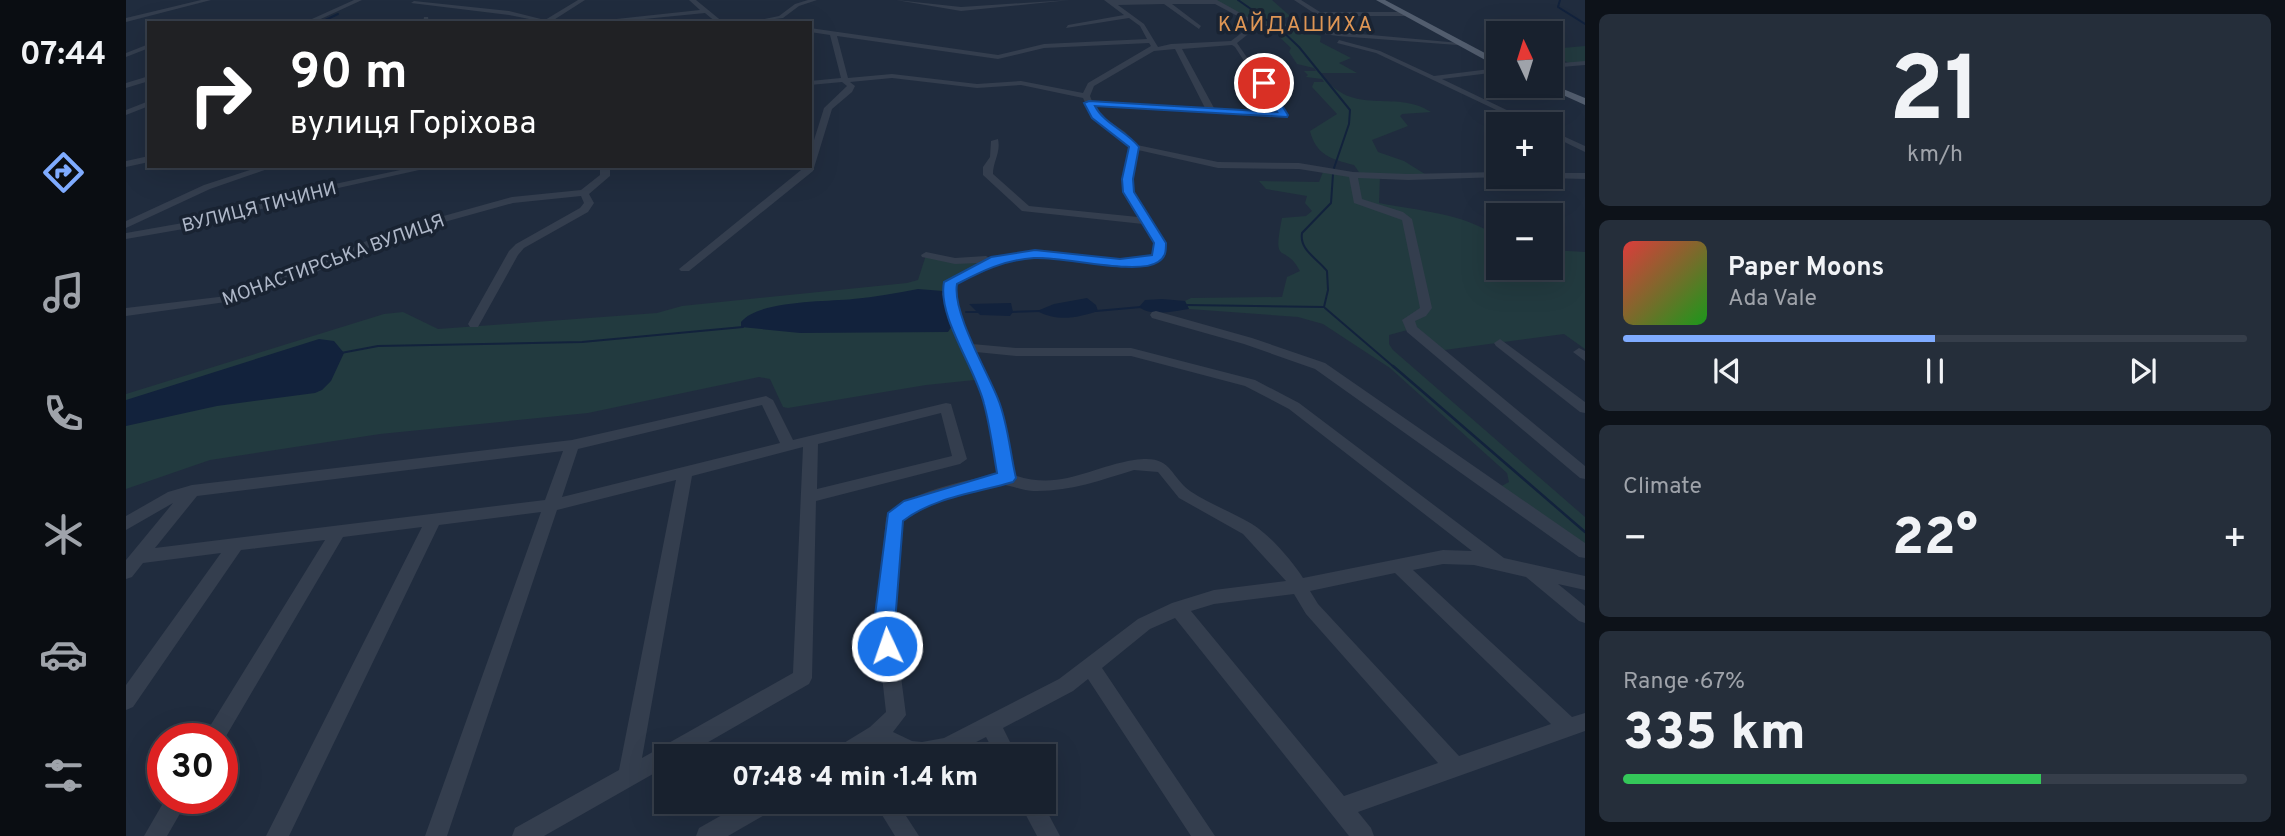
<!DOCTYPE html>
<meta charset="utf-8">
<style>
:root{--surface:#18212e;--page:#252e3a;--text:#f1f3f6;--muted:#9fa3aa;--line:#363e4a;--accent:#7fabff}
body{margin:0;font-family:Overpass,sans-serif;background:var(--page);color:var(--text);height:100vh;display:flex;flex-direction:column;font-size:26px;white-space:nowrap}
*{box-sizing:border-box;margin:0}
p{font-size:23px;color:var(--muted)}
.icon{flex:none;width:38px;height:38px;fill:none;stroke:currentColor;stroke-width:2;stroke-linecap:round;stroke-linejoin:round}
.map{position:relative;flex:1;overflow:hidden}
.sheet{display:flex;flex-direction:column;gap:14px;padding:14px;background:#0d1219;width:700px}
.sheet>*{flex:none}
.hud{position:absolute;left:21px;top:21px;width:665px;height:147px;border-radius:0px;box-shadow:0 7px 28px #0002,0 0 0 2px var(--line);background:#202124;color:#fff;overflow:hidden}
.needle{width:46px;rotate:356deg}
.controls{position:absolute;left:1360px;top:21px;display:grid;gap:14px}
.controls a{display:grid;place-items:center;width:77px;height:77px;border-radius:0px;background:var(--surface);box-shadow:0 7px 28px #0002,0 0 0 2px var(--line);font-size:35px}
.speed{position:absolute;left:21px;top:723px;display:flex;gap:14px;font-size:35px;font-weight:700;text-align:center}
.speed>*{display:grid;place-content:center;width:91px;height:91px;border-radius:50%;background:var(--surface);box-shadow:0 7px 28px #0002,0 0 0 2px var(--line);line-height:1}
.speed .limit{border:10px solid #d22;background:#fff;color:#111}
.pin{position:absolute;display:grid;place-items:center;width:60px;height:60px;color:#fff;margin:-30px;border:4px solid #fff;border-radius:50%;box-shadow:0 2px 7px #0007}
.me{position:absolute;width:77px;margin:-38px;rotate:357deg;stroke-linejoin:round;filter:drop-shadow(0 0 5px #0008)}
.turn{display:flex;align-items:center;gap:24px;height:147px;padding:0 28px;font-size:32px}
.turn .icon{width:91px;height:91px;stroke-width:2.5}
.turn b{display:block;font-size:49px;line-height:60px}
.big{font-size:52px;font-weight:800;line-height:1.1}
.sheet .tile{flex:1;display:flex;flex-direction:column;justify-content:center;gap:10px;min-width:0;padding:0 24px;border-radius:10px;background:var(--page)}
.sheet .dial{align-items:center;gap:0}
.dial b{font-size:91px;line-height:1}
.song{display:flex;align-items:center;gap:21px}
.cover{width:84px;height:84px;border-radius:10px;background:linear-gradient(135deg,hsl(0 70% 55%),hsl(120 70% 35%))}
.played{height:7px;border-radius:4px;background:linear-gradient(90deg,var(--accent) 50%,var(--line) 50%)}
.keys{display:flex;justify-content:space-around;direction:ltr}
.heat{display:flex;justify-content:space-between;align-items:center;font-size:38px;direction:ltr}
.charge{height:10px;border-radius:5px;background:linear-gradient(90deg,#34c759 67%,var(--line) 0)}
.trip{position:absolute;left:528px;top:744px;width:402px;height:70px;border-radius:0px;background:var(--surface);box-shadow:0 7px 28px #0002,0 0 0 2px var(--line);font-weight:800;line-height:70px;text-align:center}
main{display:flex;flex:1;min-height:0}
.tab-bar{display:flex;flex-direction:column;width:126px;justify-content:space-around;align-items:center;background:#0a0d12;color:var(--muted)}
.tab-bar .icon{width:49px;height:49px}
.tab-bar .on{color:var(--accent)}
.tab-bar b{font-size:32px;color:var(--text)}
.map>svg:first-child{display:block}
.green{fill:#223a3f}
.water{fill:#12223c}
.lines{fill:none;stroke-linecap:round;stroke-linejoin:round}
.stream-far1{stroke:#12223c;stroke-width:2}
.stream{stroke:#12223c;stroke-width:2.5}
.minor{fill:#343e4e;fill-rule:evenodd}
.major{fill:#525d6e;fill-rule:evenodd}
.route{fill:#1a73e8;stroke:#114b97;stroke-width:2}
.labels{text-anchor:middle;stroke-width:7;stroke-linejoin:round;paint-order:stroke}
.far-street-label{font-size:19px;fill:#afb8c9;stroke:#192332}
.far-neighbourhood-label{font-size:21px;letter-spacing:2px;fill:#df9655;stroke:#192332}
</style>
<main>
<nav class="tab-bar">
<b>07:44</b>
<svg class="icon on" aria-label="directions" viewBox="0 0 24 24"><path d="M12 3l9 9-9 9-9-9zM9 14v-3h6M13 9l2 2-2 2"/></svg>
<svg class="icon" aria-label="music" viewBox="0 0 24 24"><path d="M9 18V5l10-2v13"/><circle cx="6" cy="18" r="3"/><circle cx="16" cy="16" r="3"/></svg>
<svg class="icon" aria-label="phone" viewBox="0 0 24 24"><path d="M5 4h4l2 5-3 2q2 4 5 5l2-3 5 2v4C11 20 4 13 5 4z"/></svg>
<svg class="icon" aria-label="climate" viewBox="0 0 24 24"><path d="M12 3v18M4 7l16 10M4 17L20 7"/></svg>
<svg class="icon" aria-label="car" viewBox="0 0 24 24"><path d="M5 17H2v-5l4-1 3-4h7l3 4 3 1v5h-3M9 17h6M6 11h13"/><circle cx="7" cy="17" r="2"/><circle cx="17" cy="17" r="2"/></svg>
<svg class="icon" aria-label="filters" viewBox="0 0 24 24"><path d="M4 7h16M4 17h16"/><circle cx="9" cy="7" r="2"/><circle cx="15" cy="17" r="2"/></svg>
</nav>
<div class="map">
<svg width="1459" height="836" viewBox="0 0 1459 836">
<rect width="100%" height="100%" fill="#202c3e"/>
<g class="green">
<path d="M1087,0H1146L1164,16L1157,19L1161,26L1195,36L1194,42L1225,58L1213,63L1231,73H1195C1226,119 1268,88 1305,112L1276,114L1274,116L1282,126L1246,140L1252,152L1278,161L1302,176H1254L1253,203C1293,211 1338,213 1372,237V268H1424L1425,250L1459,252V349L1438,334L1311,351L1285,329L1263,335V344L1267,350L1459,517V552L1370,489L1383,482L1381,473L1264,368L1197,324L1172,317L1063,309L1059,301L1065,298L1156,297L1161,277L1174,271C1158,241 1146,269 1156,218L1180,216L1186,211L1179,203L1181,196L1140,189L1133,181L1193,182L1197,172L1235,175L1228,165C1205,159 1190,155 1184,131L1211,114L1186,87L1188,82H1198L1196,79L1180,77L1182,75L1178,71H1190L1188,68L1171,64L1163,52L1165,48L1144,28L1134,26Z"/>
<polygon points="1459,46 1459,64 1448,65 1425,55 1425,49"/>
<polygon points="800,255 829,261 869,260 822,286 858,379 800,385 662,408 657,407 644,379 633,377 462,413 254,434 84,460 0,489 0,394 258,314 277,312 312,329 531,313 556,306 781,283 792,280"/>
</g>
<g class="water">
<path d="M792,289L817,291L826,326L822,332L674,333L615,327V322C633,300 699,302 727,299C749,297 771,293 792,289Z"/>
<path d="M961,298L970,305L972,311C951,318 932,322 911,311L928,304Z"/>
<path d="M1036,299L1059,301L1063,309C1048,311 1026,317 1013,307L1019,300Z"/>
<polygon points="885,303 887,312 884,316 854,315 843,304"/>
<polygon points="193,339 208,341 218,353 205,381 196,390 189,393 91,406 0,426 0,400"/>
</g>
<g class="lines">
<g class="stream-far1">
<polyline points="1112,0 1142,21"/>
<polyline points="1434,0 1432,7 1459,24"/>
<polyline points="193,23 212,14"/>
<polyline points="1152,27 1173,47 1224,110 1223,124 1208,168"/>
<path d="M1060,305L1198,307L1202,290L1201,271C1192,259 1173,250 1176,233L1205,203L1207,174"/>
<polyline points="1199,308 1269,368"/>
<polyline points="970,311 1015,307"/>
<polyline points="840,312 854,312"/>
<polyline points="886,312 914,311"/>
<polyline points="215,353 252,346 456,342 617,327"/>
</g>
<polyline class="stream" points="1267,366 1459,532"/>
<g class="minor">
<polygon points="75,0 85,0 0,22 0,18"/>
<polygon points="228,0 236,0 186,23 177,23"/>
<polygon points="452,0 459,0 423,23 383,15 285,3 288,1 383,11 419,20"/>
<polygon points="563,0 570,0 598,23 591,23 579,13 478,23 453,23 574,10"/>
<polygon points="682,0 691,0 673,6 657,18 620,23 653,16 669,4"/>
<polygon points="770,0 835,7 944,0 835,11"/>
<path d="M978,0H1091L1136,25L1148,23L1212,32L1334,43L1331,45L1212,36L1148,27L1126,31L1111,43L1161,115L1160,117L969,106L980,119L999,132L1011,145L1092,162L1173,163L1227,172L1282,174L1372,172V177H1375L1282,180L1232,178L1236,199L1277,212L1286,219L1306,308L1300,316L1289,321L1291,327L1459,466V479L1454,478L1281,332L1276,320L1294,308L1276,220L1228,203L1223,177L1173,169L1092,168L1012,150C1009,163 1004,176 1007,189C1012,214 1038,227 1039,253C1012,282 953,257 918,257C887,257 856,265 830,283L828,294L846,344L890,348H1005L1129,380L1173,403L1378,558L1459,576V590L1432,584L1459,606V623L1453,621L1400,577L1348,565L1317,564L1287,570L1446,717L1459,713V731L1232,812L1245,828L1248,836H1223L1049,618L1024,629L976,668L1089,836H1065L962,679L947,691L877,728L891,756H870L860,737L823,756H773L752,745L734,756H705L708,749L744,727L760,712L750,623L760,518C775,493 845,479 873,474L857,395L835,347L816,294L821,280L852,263L829,264L796,257L795,255L800,252L829,258L860,256L865,259C883,254 902,250 920,251C951,251 1003,272 1029,252L1026,237L1017,224L896,211L857,175V167L864,157L865,141L872,139C875,153 867,161 867,174L903,206L1012,217C992,189 997,179 1004,147C989,128 967,121 957,98L895,85L851,88L766,78L724,82L729,86L726,92L706,109L687,171L563,271H555L553,269L680,166H684V153L698,108L721,86L716,82L684,85V81L715,78L704,35L684,32V28L872,55L918,44L1021,39L1014,26L1003,18L940,28L942,25L998,15ZM1038,4L1073,29L1075,26L1046,4H1089L1130,26L1122,28L1105,41L1045,44L1032,47L1018,24L992,5ZM711,36L872,59L918,48L1023,43L1025,46L962,83L957,93L895,81L851,84L766,74L722,78ZM1106,45L1109,47L1151,112L1088,108L1056,49ZM1049,49L1079,108L966,101L964,96L968,86L1028,51ZM850,352L890,356H1005L1119,386L1163,409L1346,551L1317,550L1177,578C1166,561 1144,535 1126,524C1106,512 1083,504 1064,491C1042,474 1046,454 1008,460C964,467 935,491 888,475L871,395ZM1008,470L1032,472L1053,498L1117,534L1160,581L1088,590L1046,603L1012,619L933,679L818,738L796,742L786,741L767,732L780,715L768,623L776,520L809,502L870,485C884,483 894,491 907,491C943,492 975,480 1008,470ZM1269,573L1425,724L1333,756L1192,604L1184,591ZM1168,594L1180,614L1312,763L1218,796L1065,611L1088,604Z"/>
<polygon points="1168,0 1175,0 1194,12 1278,12 1281,14 1278,16 1199,16 1203,19 1200,21"/>
<polygon points="298,17 302,17 303,23 297,23"/>
<polygon points="86,19 88,22 78,23"/>
<polygon points="1213,40 1254,51 1308,76 1372,68 1372,72 1316,79 1410,124 1400,124 1250,53 1211,43"/>
<polygon points="23,44 23,48 0,57 0,53"/>
<polygon points="1459,61 1459,65 1424,68 1424,64"/>
<polygon points="23,76 23,81 0,88 0,83"/>
<polygon points="23,101 23,106 0,115 0,110"/>
<polygon points="1424,130 1459,146 1459,152 1424,135"/>
<polygon points="23,156 23,162 0,167 0,161"/>
<polygon points="136,166 150,166 84,189 0,228 0,221 78,185"/>
<polygon points="293,166 311,166 181,195 86,224 0,239 0,233 85,218 176,191"/>
<polygon points="474,166 484,166 484,176 463,194 468,203 462,212 398,248 392,255 352,327 344,327 342,324 383,251 390,244 454,208 458,203 455,196 387,203 268,236 190,272 107,301 0,316 0,308 101,296 182,268 260,232 386,197 455,190 474,175"/>
<polygon points="1424,173 1459,173 1459,179 1421,178 1424,177"/>
<polygon points="1030,311 1126,338 1199,363 1459,543 1459,558 1453,557 1189,369 1118,344 1026,318 1024,315 1026,312"/>
<polygon points="1374,339 1459,402 1459,413 1454,412 1370,346 1368,343"/>
<polygon points="1453,348 1459,351 1459,361 1447,352"/>
<path d="M640,396L647,400L667,440L820,403L825,404L841,459L834,464L690,501L686,678L683,684L558,756H541V766L418,836H386L389,828L493,770L550,480L431,510L321,836H299L415,512L313,525L163,836H140L296,527L217,537L96,743V738H78L81,731L199,540L115,550L7,707L0,710V685L95,553L17,563L6,577L0,579V560L47,503L0,530V516L42,492L66,485L446,440ZM636,405L654,443L436,497L452,449ZM815,413L826,456L691,489L692,444ZM677,447L667,673L516,758L566,476ZM437,451L419,500L29,548L71,496Z"/>
<polygon points="40,798 63,798 41,836 18,836"/>
<polygon points="619,802 650,802 647,810 602,836 570,836 573,828"/>
<polygon points="748,802 771,802 793,836 769,836"/>
<polygon points="893,802 916,802 934,836 911,836"/>
</g>
<g class="major">
<polygon points="1250,0 1259,0 1372,60 1372,67"/>
<polygon points="1425,84 1459,98 1459,105 1417,86"/>
</g>
</g>
<path class="route" d="M1138,81L1142,83L1162,115L1161,117L969,106C978,124 1001,131 1013,147L1007,179L1008,192L1040,243C1040,251 1040,257 1032,262C1011,276 936,256 908,258C878,260 856,271 831,284C826,312 861,371 872,399C882,423 884,453 890,478L887,482C850,493 808,497 777,521L769,623L772,646L769,652L761,655L754,652L748,623L762,513L778,501L871,473C867,450 864,426 858,404C850,369 811,317 818,282L865,257L909,250L994,259L1026,255L1028,243L997,192L996,179L1003,147L966,118L958,103L963,101L1151,112L1133,83Z"/>
<g class="labels">
<g class="far-street-label">
<text transform="translate(133 206) rotate(-14)" y="7">ВУЛИЦЯ ТИЧИНИ</text>
<text transform="translate(207 259) rotate(-20)" y="7">МОНАСТИРСЬКА ВУЛИЦЯ</text>
</g>
<g class="far-neighbourhood-label">
<text x="1170" y="31">КАЙДАШИХА</text>
</g>
</g>
</svg>
<div class="controls">
<a><svg class="needle" viewBox="-14 -14 28 28"><path d="M0-13l5 13h-10z" fill="#e53935"/><path d="M0 13l5-13h-10z" fill="#9fa3aa"/></svg></a>
<a>+</a>
<a>−</a>
</div>
<div class="speed"><div class="limit">30</div></div>
<div class="pin" style="left:1138px;top:83px;background:#d93025"><svg class="icon" aria-label="arrive" viewBox="0 0 24 24"><path d="M6 21V4h12l-3 4 3 4H6"/></svg></div>
<svg class="me" style="left:761px;top:646px" viewBox="-20 -20 40 40"><circle r="17" fill="#1a73e8" stroke="#fff" stroke-width="3"/><path d="M0-11L8 9 0 5-8 9z" fill="#fff"/></svg>
<div class="trip">07:48 · 4 min · 1.4 km</div>
<div class="hud">
<div class="turn"><svg class="icon" aria-label="right" viewBox="0 0 24 24"><path d="M7 20v-9h11M14 6l5 5-5 5"/></svg><div><b>90 m</b>вулиця Горіхова</div></div>
</div>
</div>
<section class="sheet">
<div class="tile dial"><b>21</b><p>km/h</p></div>
<div class="tile">
<div class="song"><i class="cover"></i><div><b>Paper Moons</b><p>Ada Vale</p></div></div>
<div class="played"></div>
<div class="keys"><svg class="icon" aria-label="previous" viewBox="0 0 24 24"><path d="M18 5L8 12l10 7zM5 5v14"/></svg><svg class="icon" aria-label="pause" viewBox="0 0 24 24"><path d="M8 5v14M16 5v14"/></svg><svg class="icon" aria-label="next" viewBox="0 0 24 24"><path d="M6 5l10 7-10 7zM19 5v14"/></svg></div>
</div>
<div class="tile"><p>Climate</p>
<div class="heat"><a>−</a><b class="big">22°</b><a>+</a></div>
</div>
<div class="tile"><p>Range · 67%</p><b class="big">335 km</b><div class="charge"></div></div>
</section>
</main>
